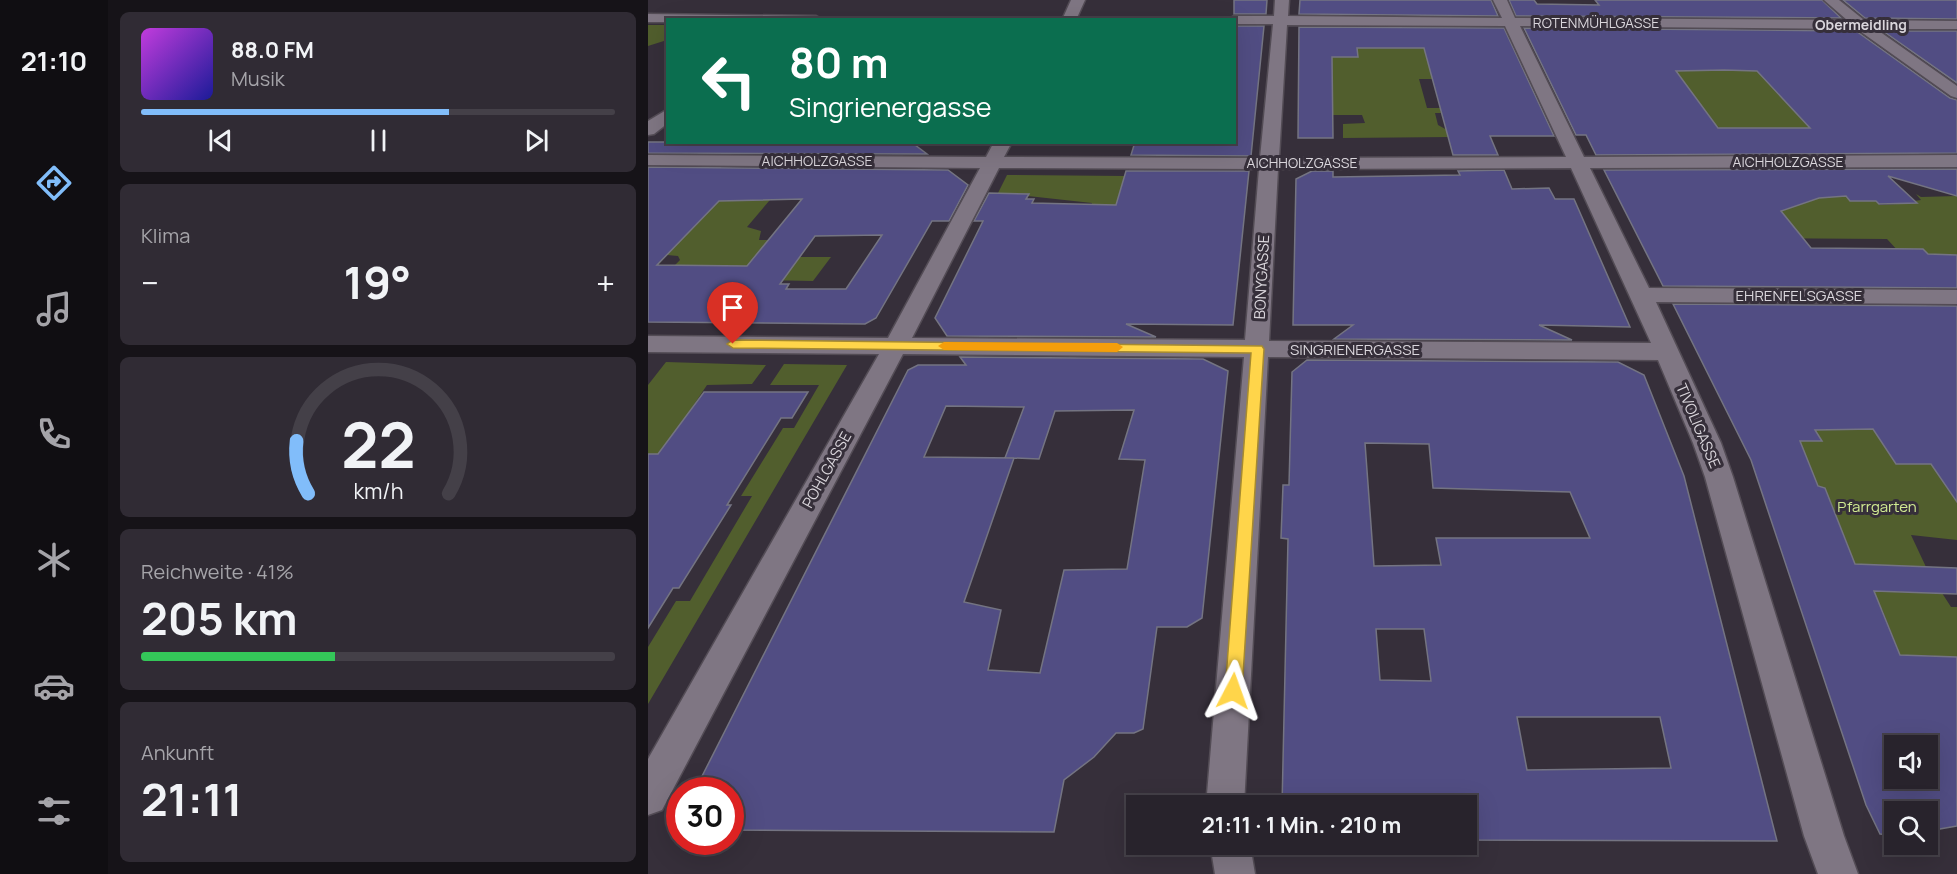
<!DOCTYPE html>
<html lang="de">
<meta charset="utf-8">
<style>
:root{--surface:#28232c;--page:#302b34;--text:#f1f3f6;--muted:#a5a4a9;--line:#444048;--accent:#81bdfa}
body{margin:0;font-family:Manrope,sans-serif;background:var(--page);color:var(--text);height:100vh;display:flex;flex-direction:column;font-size:22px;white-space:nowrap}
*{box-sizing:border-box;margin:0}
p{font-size:20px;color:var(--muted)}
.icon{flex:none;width:33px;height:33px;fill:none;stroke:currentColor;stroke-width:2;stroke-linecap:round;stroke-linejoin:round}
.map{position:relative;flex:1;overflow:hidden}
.side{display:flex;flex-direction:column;gap:12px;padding:12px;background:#161318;width:540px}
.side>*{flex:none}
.banner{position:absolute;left:18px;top:18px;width:570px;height:126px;border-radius:0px;box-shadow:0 6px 24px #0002,0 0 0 2px var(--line);background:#0b6e4f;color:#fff;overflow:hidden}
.buttons{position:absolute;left:1236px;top:735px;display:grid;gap:12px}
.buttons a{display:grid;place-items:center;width:54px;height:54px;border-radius:0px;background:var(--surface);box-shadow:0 6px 24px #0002,0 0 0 2px var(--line);font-size:30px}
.speed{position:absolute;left:18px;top:777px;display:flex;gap:12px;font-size:30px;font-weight:700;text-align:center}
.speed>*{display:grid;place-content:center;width:78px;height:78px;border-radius:50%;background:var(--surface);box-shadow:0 6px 24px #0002,0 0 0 2px var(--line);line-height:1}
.speed .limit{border:9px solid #d22;background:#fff;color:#111}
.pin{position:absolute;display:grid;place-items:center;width:51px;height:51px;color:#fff;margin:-62px -26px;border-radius:50% 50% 50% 0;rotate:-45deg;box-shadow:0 0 6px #0007}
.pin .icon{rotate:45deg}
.me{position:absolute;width:66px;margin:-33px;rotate:4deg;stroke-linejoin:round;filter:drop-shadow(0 0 4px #0008)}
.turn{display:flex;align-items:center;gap:21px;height:126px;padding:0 24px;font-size:27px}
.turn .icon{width:78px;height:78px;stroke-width:2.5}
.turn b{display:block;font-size:42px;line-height:51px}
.big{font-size:45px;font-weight:700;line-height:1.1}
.side .tile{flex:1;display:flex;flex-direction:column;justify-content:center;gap:9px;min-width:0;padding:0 21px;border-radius:9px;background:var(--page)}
.side .dial{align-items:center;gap:0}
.dial svg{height:156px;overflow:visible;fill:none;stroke:var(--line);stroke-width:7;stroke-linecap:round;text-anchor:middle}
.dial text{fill:var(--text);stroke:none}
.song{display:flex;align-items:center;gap:18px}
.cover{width:72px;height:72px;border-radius:9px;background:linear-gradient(135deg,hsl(290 70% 55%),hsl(240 70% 35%))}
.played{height:6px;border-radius:3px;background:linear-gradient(90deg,var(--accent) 65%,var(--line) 65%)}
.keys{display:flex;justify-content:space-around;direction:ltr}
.heat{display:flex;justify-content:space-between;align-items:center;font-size:33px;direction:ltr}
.charge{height:9px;border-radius:4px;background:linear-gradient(90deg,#34c759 41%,var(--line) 0)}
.trip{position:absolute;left:478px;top:795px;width:351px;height:60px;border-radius:0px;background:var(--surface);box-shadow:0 6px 24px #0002,0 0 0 2px var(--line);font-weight:700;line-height:60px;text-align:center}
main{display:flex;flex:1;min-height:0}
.tabs{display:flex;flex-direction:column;width:108px;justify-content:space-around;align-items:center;background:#100e12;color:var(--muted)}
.tabs .icon{width:42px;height:42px}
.tabs .active{color:var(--accent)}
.tabs b{font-size:27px;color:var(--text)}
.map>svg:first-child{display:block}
.green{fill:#515e2d}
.building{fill:#514d83;stroke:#747482;stroke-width:1.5;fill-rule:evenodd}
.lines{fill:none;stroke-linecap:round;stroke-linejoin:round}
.street-casing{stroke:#534c55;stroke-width:3}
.street{fill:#7f7683;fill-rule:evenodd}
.route{fill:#ffd54a;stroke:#a68a30;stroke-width:1.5}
.slow{fill:#f59e0b}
.labels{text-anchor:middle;stroke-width:6;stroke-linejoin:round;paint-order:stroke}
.far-street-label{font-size:14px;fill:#dad6dc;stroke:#362f3a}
.far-neighbourhood-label{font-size:14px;font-weight:bold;fill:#dad6dc;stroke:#362f3a}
.street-label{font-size:15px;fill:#dad6dc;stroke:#362f3a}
.park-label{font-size:15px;fill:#d1eb92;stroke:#362f3a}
</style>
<main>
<nav class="tabs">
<b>21:10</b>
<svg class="icon active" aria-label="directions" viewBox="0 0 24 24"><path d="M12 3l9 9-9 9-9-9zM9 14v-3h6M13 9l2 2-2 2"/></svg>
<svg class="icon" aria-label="music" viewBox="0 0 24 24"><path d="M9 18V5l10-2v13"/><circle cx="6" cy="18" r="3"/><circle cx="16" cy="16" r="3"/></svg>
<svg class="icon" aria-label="phone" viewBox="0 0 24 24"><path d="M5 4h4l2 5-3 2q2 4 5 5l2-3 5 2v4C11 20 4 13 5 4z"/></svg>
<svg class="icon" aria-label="climate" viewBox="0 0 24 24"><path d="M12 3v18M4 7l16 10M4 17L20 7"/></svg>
<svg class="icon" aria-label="car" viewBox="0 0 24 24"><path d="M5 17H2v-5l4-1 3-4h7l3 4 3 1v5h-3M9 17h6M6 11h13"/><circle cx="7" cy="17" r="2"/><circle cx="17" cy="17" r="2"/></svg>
<svg class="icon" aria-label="filters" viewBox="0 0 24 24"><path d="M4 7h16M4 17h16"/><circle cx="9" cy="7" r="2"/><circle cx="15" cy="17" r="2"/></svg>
</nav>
<section class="side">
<div class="tile">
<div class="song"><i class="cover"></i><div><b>88.0 FM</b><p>Musik</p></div></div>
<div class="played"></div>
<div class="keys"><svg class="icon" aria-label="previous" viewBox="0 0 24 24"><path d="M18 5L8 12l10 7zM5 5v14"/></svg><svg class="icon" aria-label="pause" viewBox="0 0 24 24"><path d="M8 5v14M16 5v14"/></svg><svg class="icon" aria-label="next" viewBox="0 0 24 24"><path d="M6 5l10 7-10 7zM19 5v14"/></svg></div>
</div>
<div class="tile"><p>Klima</p>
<div class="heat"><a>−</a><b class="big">19°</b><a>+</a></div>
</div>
<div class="tile dial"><svg viewBox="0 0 100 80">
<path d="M14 69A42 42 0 1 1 86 69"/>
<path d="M14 69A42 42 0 0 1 8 42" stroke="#81bdfa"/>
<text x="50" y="56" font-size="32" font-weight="700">22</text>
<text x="50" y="72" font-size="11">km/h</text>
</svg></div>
<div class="tile"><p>Reichweite · 41%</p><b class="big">205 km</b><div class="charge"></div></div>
<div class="tile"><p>Ankunft</p><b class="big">21:11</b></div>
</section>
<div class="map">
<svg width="1309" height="874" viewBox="0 0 1309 874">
<rect width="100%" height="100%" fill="#362f3a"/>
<g class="green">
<polygon points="0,25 19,25 19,40 0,46"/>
<polygon points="780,43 814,79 771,79 779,108 792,108 793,113 787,113 790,125 801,131 803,137 695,138 695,124 717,123 714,115 684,115 683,56 695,51 696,57 709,57 709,48 752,48"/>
<polygon points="1097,43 1183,128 1074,130 1068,125 1027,70"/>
<polygon points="359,175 477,176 467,207 443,207 444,203 380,196 381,194 350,193"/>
<polygon points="77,194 127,194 99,227 113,231 111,240 141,240 129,257 183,257 165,281 110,280 64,265 47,265 40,272 21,271 32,260 30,256 19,255 0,276 0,255 19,255"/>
<polygon points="1196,194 1202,201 1227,200 1232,205 1268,203 1266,201 1273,200 1268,194 1273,197 1309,196 1309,255 1252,253 1239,239 1087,238 1134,213 1125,200"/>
<polygon points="18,362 118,365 104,384 59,385 37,418 20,454 0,454 0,385"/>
<polygon points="136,364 199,365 0,704 0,647 28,601 42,601 104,496 93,496 135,428 146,428 171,385 122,385"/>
<polygon points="1220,421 1248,464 1309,464 1309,540 1263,535 1278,567 1221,565 1235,591 1294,593 1303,607 1309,607 1309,657 1266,655 1249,664 1250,649 1234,609 1227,608 1202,564 1200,545 1194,531 1187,530 1182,502 1177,488 1170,486 1160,462 1153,461 1141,441 1174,441 1167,430 1183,430"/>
</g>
<g class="building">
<polygon points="586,0 619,0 618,14 586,14"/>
<polygon points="652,0 843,0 850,16 651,14"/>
<polygon points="861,0 886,0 889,4 951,5 947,0 1174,0 1193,18 868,16"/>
<polygon points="1195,0 1309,0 1309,19 1217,18"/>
<polygon points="586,26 616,26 603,156 483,155 487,142 586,142"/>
<polygon points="651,27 856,28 906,136 842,136 850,155 805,155 776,48 709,48 710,57 684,57 685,138 650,138"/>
<path d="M876,28L1208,31L1302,98L1309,100V153L948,155L938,135H928ZM1076,70L1109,71L1162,128H1070L1028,71Z"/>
<polygon points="1235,31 1309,31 1309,83"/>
<polygon points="0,142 263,142 279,154 0,153"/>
<path d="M0,167L300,170L320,185L301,221H284L228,318L217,324L0,322ZM154,199L99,266L9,265L71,201ZM234,235L198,289H138L141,284H132L167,236Z"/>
<polygon points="1309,169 1309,196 1240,176 1269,203 1231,204 1228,201 1202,201 1198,196 1171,198 1133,211 1163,248 1275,249 1280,254 1309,255 1309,288 1015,286 956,170"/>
<polygon points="856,170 864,189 901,188 907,199 926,199 982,327 891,325 924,340 686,339 705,325 645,325 648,179 664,171 685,171 685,177 812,175 810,171"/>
<polygon points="478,171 601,171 585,325 478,324 508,337 299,336 287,318 335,221 326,221 341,193 381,194 378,199 386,199 384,203 468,205"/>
<path d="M1025,304L1309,306V502L1283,464H1248L1225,429L1167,430L1174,441H1152L1170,486L1177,488L1207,564L1309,568V594L1226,591L1252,655L1309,657V826L1280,831V812H1246V835L1232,834L1218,805L1103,460ZM1246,746H1280V778H1246Z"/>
<path d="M312,357L555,359L580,371L554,618L539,627H509L495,729L486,733H468L446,757L416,780L406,832L82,830V790H47L260,370L270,365H318ZM298,406L376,407L357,458H366L276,457ZM486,410L471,459L497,460L479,569L416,570L392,673L340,670L353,610L316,602L366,458L391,459L407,411Z"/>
<path d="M659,360L970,362L996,375L1036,476L1129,841L819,840V806H634L640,539L633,538L635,485H641L644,372ZM717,443L781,444L785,488L922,492L942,538H788L793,565L726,566ZM728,629H776L783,681L732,680ZM869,717H1012L1023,768L879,770Z"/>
<polygon points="56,392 160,392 144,418 133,418 79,505 83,505 31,588 25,588 0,628 0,454 10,454"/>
</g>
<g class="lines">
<g class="street-casing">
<g id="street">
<polygon points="423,0 437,0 428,20 414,20"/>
<path d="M627,0H641L640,16L854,18L845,0H859L867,18L1199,20L1176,0H1191L1216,20L1309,21V29H1228L1309,86V98L1303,96L1209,29L872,26L936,157L1309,155V167L942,168L1001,288L1309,290V304L1008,302L1073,443L1085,477L1196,836L1210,874H1170L1156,836L1057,477L1045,443L1010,360L620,357L596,806H558L596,357L255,354L14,810L0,815V759L231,354L0,352V336L240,338L332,168L0,165V155L338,157L346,142H364L356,157L612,158L625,24H586V20H579L586,16H626ZM639,25L857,26L918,157L631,158ZM351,168L611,169L597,340L264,338ZM923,168L1003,343L621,341L630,169Z"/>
<polygon points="0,14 168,16 175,20 20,20 20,22 0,22"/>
<polygon points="20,109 20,123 6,134 0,135 0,121"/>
<polygon points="562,844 602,844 607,874 567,874"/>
</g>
</g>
<use href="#street" class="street"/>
</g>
<polygon class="route" points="85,340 614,346 616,349 594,691 592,698 585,700 579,698 577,691 603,353 85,348 79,344"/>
<polygon class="slow" points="296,342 469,343 475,347 469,352 296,350 290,346"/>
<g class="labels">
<g class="far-street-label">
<text x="948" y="28">ROTENMÜHLGASSE</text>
<text x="169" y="166">AICHHOLZGASSE</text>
<text x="1140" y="167">AICHHOLZGASSE</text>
<text x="654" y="168">AICHHOLZGASSE</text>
</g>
<g class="far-neighbourhood-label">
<text x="1213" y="30">Obermeidling</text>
</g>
<g class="street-label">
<text transform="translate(614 277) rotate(-87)" y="5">BONYGASSE</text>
<text x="1151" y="301">EHRENFELSGASSE</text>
<text x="707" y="355">SINGRIENERGASSE</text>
<text transform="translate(1050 426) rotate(67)" y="5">TIVOLIGASSE</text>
<text transform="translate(179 470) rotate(-61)" y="5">POHLGASSE</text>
</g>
<g class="park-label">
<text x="1229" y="512">Pfarrgarten</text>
</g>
</g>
</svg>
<div class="buttons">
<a><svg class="icon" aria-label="sound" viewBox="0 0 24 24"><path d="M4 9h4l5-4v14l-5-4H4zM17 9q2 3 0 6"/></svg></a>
<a><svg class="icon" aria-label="search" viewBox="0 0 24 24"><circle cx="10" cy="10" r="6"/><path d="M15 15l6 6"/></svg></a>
</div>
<div class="speed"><div class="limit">30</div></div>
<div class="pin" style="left:85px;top:344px;background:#d93025"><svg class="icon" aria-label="arrive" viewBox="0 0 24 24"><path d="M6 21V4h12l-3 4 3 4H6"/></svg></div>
<svg class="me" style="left:585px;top:691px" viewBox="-20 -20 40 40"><path d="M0-17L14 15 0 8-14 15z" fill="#ffd54a" stroke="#fff" stroke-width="4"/></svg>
<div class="trip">21:11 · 1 Min. · 210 m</div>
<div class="banner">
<div class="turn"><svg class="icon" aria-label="left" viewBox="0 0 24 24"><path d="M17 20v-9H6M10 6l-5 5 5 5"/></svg><div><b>80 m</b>Singrienergasse</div></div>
</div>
</div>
</main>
